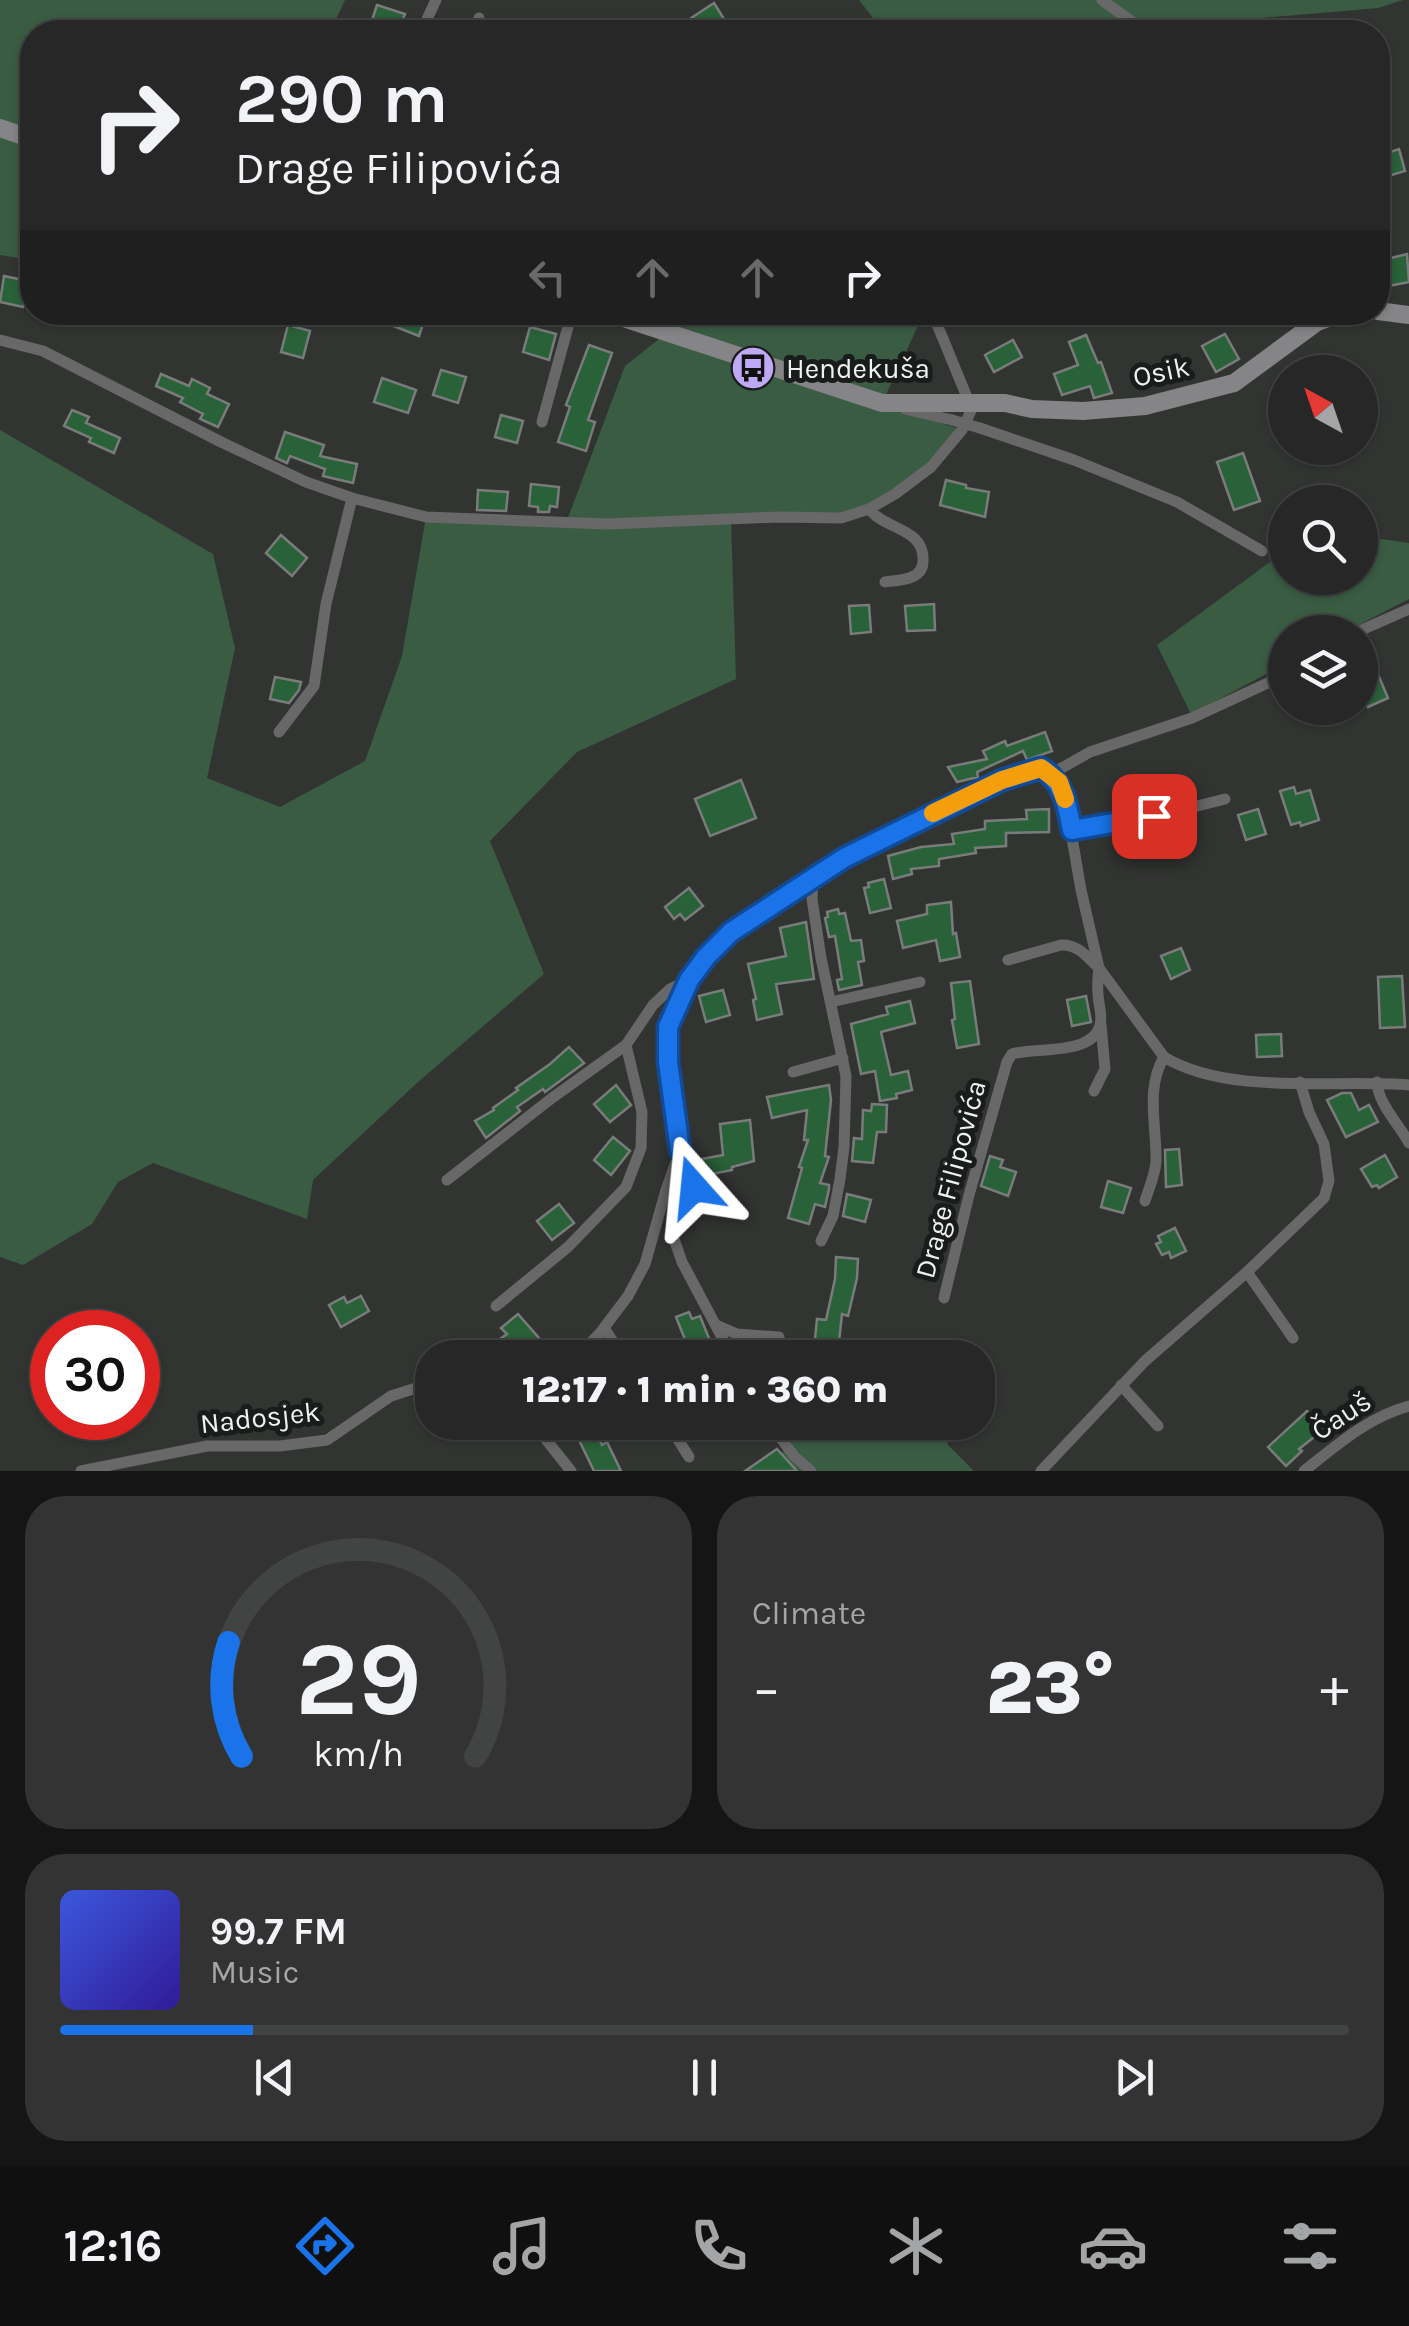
<!DOCTYPE html>
<meta charset="utf-8">
<style>
:root{--surface:#262726;--page:#323332;--text:#f1f3f6;--muted:#a4a5a7;--line:#424443;--accent:#1a73e8}
body{margin:0;font-family:Karla,sans-serif;background:var(--page);color:var(--text);height:100vh;display:flex;flex-direction:column;font-size:38px;white-space:nowrap}
*{box-sizing:border-box;margin:0}
p{font-size:32px;color:var(--muted)}
.icon{flex:none;width:55px;height:55px;fill:none;stroke:currentColor;stroke-width:2;stroke-linecap:round;stroke-linejoin:round}
.map{position:relative;height:1471px;overflow:hidden}
.sheet{display:flex;flex-direction:column;gap:25px;padding:25px;background:#151515;flex:1}
.sheet>*{flex:none}
.top-card{position:absolute;left:20px;top:20px;width:1370px;height:305px;border-radius:40px;box-shadow:0 2px 8px #0004,0 0 0 2px var(--line);background:#262726;color:var(--text);overflow:hidden}
.needle{width:65px;rotate:320deg}
.controls{position:absolute;left:1268px;top:355px;display:grid;gap:20px}
.controls a{display:grid;place-items:center;width:110px;height:110px;border-radius:50%;background:var(--surface);box-shadow:0 2px 8px #0004,0 0 0 2px var(--line);font-size:50px}
.speed{position:absolute;left:30px;top:1310px;display:flex;gap:20px;font-size:50px;font-weight:700;text-align:center}
.speed>*{display:grid;place-content:center;width:130px;height:130px;border-radius:50%;background:var(--surface);box-shadow:0 2px 8px #0004,0 0 0 2px var(--line);line-height:1}
.speed .limit{border:15px solid #d22;background:#fff;color:#111}
.pin{position:absolute;display:grid;place-items:center;width:85px;height:85px;color:#fff;margin:-42px;border-radius:20px;box-shadow:0 5px 15px #0006}
.me{position:absolute;width:110px;margin:-55px;rotate:342deg;stroke-linejoin:round;filter:drop-shadow(0 0 8px #0008)}
.turn{display:flex;align-items:center;gap:35px;height:210px;padding:0 50px;font-size:45px}
.turn .icon{width:130px;height:130px;stroke-width:2.5}
.turn b{display:block;font-size:70px;line-height:85px}
.lanes{display:flex;align-items:center;height:95px;padding:0 50px;background:#0003;justify-content:center;gap:50px;direction:ltr}
.lanes .off{opacity:.35}
.big{font-size:75px;font-weight:800;line-height:1.1}
.sheet .widget{flex:1;display:flex;flex-direction:column;justify-content:center;gap:15px;min-width:0;padding:0 35px;border-radius:40px;background:var(--page)}
.sheet .dial{align-items:center;gap:0}
.dial svg{height:260px;overflow:visible;fill:none;stroke:var(--line);stroke-width:7;stroke-linecap:round;text-anchor:middle}
.dial text{fill:var(--text);stroke:none}
.song{display:flex;align-items:center;gap:30px}
.cover{width:120px;height:120px;border-radius:15px;background:linear-gradient(135deg,hsl(230 70% 55%),hsl(250 70% 35%))}
.played{height:10px;border-radius:5px;background:linear-gradient(90deg,var(--accent) 15%,var(--line) 15%)}
.keys{display:flex;justify-content:space-around;direction:ltr}
.heat{display:flex;justify-content:space-between;align-items:center;font-size:55px;direction:ltr}
.sheet .tiles{flex:1;display:grid;gap:25px;grid-template-columns:1fr 1fr}
.widget:last-child{grid-column:span 2}
.trip{position:absolute;left:415px;top:1340px;width:580px;height:100px;border-radius:40px;background:var(--surface);box-shadow:0 2px 8px #0004,0 0 0 2px var(--line);font-weight:800;line-height:100px;text-align:center}
.tabs{display:flex;height:160px;justify-content:space-around;align-items:center;background:#0f100f;color:var(--muted)}
.tabs .icon{width:70px;height:70px}
.tabs .selected{color:var(--accent)}
.tabs b{font-size:45px;color:var(--text)}
.map>svg:first-child{display:block}
.green{fill:#3a5c42}
.building{fill:#296139;stroke:#797c7a;stroke-width:2.5}
.lines{fill:none;stroke-linecap:round;stroke-linejoin:round}
.minor{stroke:#686869;stroke-width:11}
.secondary{stroke:#858587;stroke-width:18}
.minor-bridge{stroke:#686869;stroke-width:11}
.route-casing{stroke:#114b97;stroke-width:25}
.route{stroke:#1a73e8;stroke-width:18}
.slow{stroke:#f59e0b;stroke-width:18}
.labels{text-anchor:middle;stroke-width:10;stroke-linejoin:round;paint-order:stroke}
.poi-label{font-size:28px;fill:#f0f2f0;stroke:#1a1c1b;text-anchor:start}
.street-label{font-size:28px;fill:#f0f2f0;stroke:#1a1c1b}
</style>
<div class="map">
<svg width="1409" height="1471" viewBox="0 0 1409 1471">
<rect width="100%" height="100%" fill="#323432"/>
<g class="green">
<polygon points="0,0 345,0 330,32 32,32 32,260 0,255"/>
<polygon points="859,0 1403,0 1378,8 1142,28 1136,32 884,32"/>
<polygon points="692,313 924,313 882,403 962,430 895,494 841,518 731,519 736,679 577,752 490,841 544,974 418,1082 313,1180 307,1219 153,1163 118,1182 92,1224 23,1265 0,1257 0,430 213,554 235,648 207,778 280,807 365,761 402,656 426,517 566,523 625,366"/>
<polygon points="1360,536 1409,543 1409,599 1345,632 1285,632 1285,664 1191,714 1157,645 1285,551 1285,578 1360,578"/>
<polygon points="813,1422 957,1423 947,1444 974,1471 763,1471"/>
</g>
<g class="building">
<polygon points="714,3 729,27 721,32 700,32 691,18"/>
<polygon points="377,5 405,14 398,32 388,32 370,26"/>
<polygon points="1399,149 1405,171 1382,178 1378,156"/>
<polygon points="1407,254 1409,282 1384,287 1379,261"/>
<polygon points="4,276 28,281 23,307 0,302"/>
<polygon points="358,312 427,312 419,336"/>
<polygon points="288,325 310,331 303,358 281,352"/>
<polygon points="530,327 556,334 549,360 523,352"/>
<polygon points="1225,334 1239,359 1216,372 1202,346"/>
<polygon points="1086,335 1098,363 1101,362 1112,393 1094,398 1090,386 1062,395 1054,374 1078,365 1069,342"/>
<polygon points="1013,340 1022,357 994,372 985,355"/>
<polygon points="589,345 612,353 588,420 595,422 586,451 558,442 570,407 566,405"/>
<polygon points="441,370 466,377 458,403 433,395"/>
<polygon points="161,374 189,386 192,379 210,388 207,394 229,404 218,427 200,419 203,414 180,402 183,398 156,386"/>
<polygon points="382,378 416,390 408,413 374,402"/>
<polygon points="72,410 89,417 86,423 120,438 114,453 89,442 91,438 64,426"/>
<polygon points="501,415 523,421 517,443 495,437"/>
<polygon points="285,432 324,445 320,456 357,464 353,483 323,476 325,469 290,456 287,463 276,458"/>
<polygon points="1243,453 1260,501 1234,510 1217,462"/>
<polygon points="946,480 966,485 966,488 989,492 985,517 940,505"/>
<polygon points="531,484 559,487 557,507 550,506 549,512 538,512 538,507 529,506"/>
<polygon points="478,490 508,492 506,511 477,510"/>
<polygon points="281,535 307,558 292,576 266,553"/>
<polygon points="934,604 935,630 907,631 905,606"/>
<polygon points="869,605 871,632 851,634 849,606"/>
<polygon points="1375,667 1388,698 1368,707 1360,688 1360,684 1366,682 1362,672"/>
<polygon points="275,677 301,682 299,690 289,703 270,699"/>
<polygon points="1045,732 1052,751 1027,760 1023,751 977,772 978,777 957,782 948,767 987,759 983,751 1005,741 1007,746"/>
<polygon points="741,780 756,818 710,836 695,799"/>
<polygon points="1294,787 1296,794 1310,790 1319,820 1301,826 1300,822 1291,825 1280,791"/>
<polygon points="1049,809 1049,832 1006,833 1006,846 975,848 976,853 939,859 939,866 911,869 912,874 893,879 888,856 921,847 954,844 952,834 985,829 985,821 1027,819 1026,810"/>
<polygon points="1258,809 1266,834 1246,840 1238,815"/>
<polygon points="884,879 891,908 870,913 864,888 869,887 868,883"/>
<polygon points="689,888 703,906 685,920 680,914 674,919 665,907"/>
<polygon points="951,902 953,934 956,933 960,957 940,961 936,940 903,948 897,921 927,914 927,905"/>
<polygon points="838,909 839,914 845,913 851,941 861,940 864,961 858,962 862,985 839,990 837,980 842,979 835,936 829,937 825,918 828,917 827,912"/>
<polygon points="806,922 814,979 776,984 782,1014 757,1020 753,1000 756,999 748,964 786,956 780,928"/>
<polygon points="1181,948 1190,970 1171,979 1161,956"/>
<polygon points="1402,976 1405,1027 1380,1028 1378,977"/>
<polygon points="970,981 979,1044 957,1048 952,1020 955,1019 951,983"/>
<polygon points="723,990 730,1015 706,1022 699,996"/>
<polygon points="1086,996 1091,1022 1072,1026 1067,1000"/>
<polygon points="910,1001 915,1023 881,1032 891,1075 908,1071 912,1090 896,1094 897,1098 880,1101 875,1071 861,1074 851,1024 888,1014 886,1007"/>
<polygon points="1281,1034 1282,1056 1257,1057 1256,1035"/>
<polygon points="569,1047 584,1063 545,1092 543,1089 517,1107 520,1111 486,1138 475,1121 494,1110 493,1108 518,1090 516,1088 550,1064"/>
<polygon points="616,1085 631,1105 610,1122 594,1104"/>
<polygon points="829,1085 831,1100 825,1156 829,1157 820,1183 829,1185 829,1189 825,1207 815,1204 809,1224 788,1218 802,1168 799,1167 808,1140 804,1140 807,1110 772,1118 767,1097"/>
<polygon points="1342,1093 1351,1093 1359,1110 1369,1105 1378,1122 1346,1137 1327,1100"/>
<polygon points="872,1104 887,1105 886,1132 877,1132 873,1163 852,1161 854,1138 862,1139 863,1110 871,1111"/>
<polygon points="750,1120 754,1161 732,1167 732,1170 707,1175 702,1159 723,1155 720,1124"/>
<polygon points="613,1137 630,1151 611,1175 594,1160"/>
<polygon points="1179,1149 1182,1185 1166,1187 1165,1150"/>
<polygon points="1385,1155 1397,1177 1379,1188 1377,1185 1372,1187 1361,1169"/>
<polygon points="990,1156 1003,1160 1000,1167 1016,1172 1008,1196 981,1186"/>
<polygon points="1108,1181 1131,1188 1123,1213 1101,1207"/>
<polygon points="847,1194 871,1200 865,1222 843,1216"/>
<polygon points="559,1204 574,1223 552,1240 537,1221"/>
<polygon points="1175,1228 1186,1251 1171,1258 1169,1252 1162,1255 1156,1244 1161,1242 1158,1236"/>
<polygon points="836,1257 858,1259 857,1278 848,1316 842,1314 839,1342 815,1339 817,1319 826,1320 835,1279"/>
<polygon points="361,1296 369,1311 341,1327 329,1305 344,1297 347,1303"/>
<polygon points="689,1312 692,1319 700,1316 717,1358 694,1358 692,1346 688,1347 676,1317"/>
<polygon points="518,1314 539,1338 545,1351 531,1358 473,1358 507,1334 501,1328"/>
<polygon points="1307,1411 1323,1430 1299,1449 1302,1451 1286,1466 1268,1447"/>
<polygon points="560,1422 599,1422 592,1426 602,1445 607,1442 621,1471 594,1471 576,1434 568,1438"/>
<polygon points="777,1449 797,1471 745,1471"/>
</g>
<g class="lines">
<g class="minor">
<polyline points="1102,0 1146,32"/>
<polyline points="421,32 436,0"/>
<polyline points="474,32 479,18"/>
<polyline points="932,312 969,402"/>
<polyline points="0,340 43,351 221,442 306,482 352,498 426,517 607,524 779,517 841,518 869,509 895,494 931,467 962,430 975,402"/>
<polyline points="905,409 952,420"/>
<polyline points="542,422 572,312"/>
<polyline points="980,428 1074,460 1177,502 1262,551"/>
<path d="M869,509C885,530 925,528 923,561C923,580 900,580 885,582"/>
<polyline points="1357,632 1409,609"/>
<polyline points="279,732 314,686 326,604 352,498"/>
<polyline points="1051,774 1090,752 1192,718 1285,675"/>
<polyline points="1072,830 1178,811 1225,799"/>
<polyline points="813,877 812,899 821,958 846,1076 844,1147 840,1179 833,1216 821,1241"/>
<polyline points="831,1002 920,982"/>
<polyline points="793,1072 843,1058"/>
<path d="M1377,1082C1378,1104 1399,1124 1409,1143"/>
<polyline points="1094,1091 1105,1069 1101,1025"/>
<polyline points="680,1150 695,1176 694,1187 673,1236 682,1262 733,1358"/>
<polyline points="447,1180 552,1098 626,1045 653,1005 670,989 689,980"/>
<path d="M1145,1201C1149,1188 1155,1175 1156,1162C1157,1127 1145,1089 1164,1057"/>
<polyline points="1247,1272 1293,1338"/>
<path d="M944,1298L969,1195L1007,1062L1012,1054C1034,1047 1093,1056 1100,1025C1103,1016 1098,1003 1098,993C1097,985 1098,977 1099,968C1087,957 1078,944 1061,945L1008,960"/>
<polyline points="496,1306 568,1247 626,1187 641,1148 642,1112 626,1045"/>
<polyline points="716,1325 737,1334 779,1337"/>
<polyline points="604,1328 624,1358"/>
<path d="M576,1358L600,1333L628,1296L645,1264L666,1190L680,1150L675,1098L668,1062V1027L689,980L706,957L731,932L813,877L878,840L1003,781L1041,769L1059,782L1066,803L1081,890L1099,968L1164,1057C1229,1096 1334,1079 1409,1085"/>
<polyline points="1121,1385 1158,1426"/>
<polyline points="532,1422 571,1471"/>
<polyline points="667,1422 689,1457"/>
<polyline points="769,1422 794,1456 811,1471"/>
<polyline points="81,1471 207,1446 280,1446 327,1440 391,1396 432,1383"/>
<polyline points="1041,1471 1145,1361 1247,1272 1324,1198 1329,1181 1324,1144 1309,1112 1300,1082"/>
<path d="M1304,1471C1337,1445 1368,1417 1409,1406"/>
</g>
<g class="secondary">
<polyline points="0,128 32,139"/>
<polyline points="1378,311 1409,315"/>
<polyline points="605,312 882,403 1005,403 1032,409 1083,411 1145,406 1234,383 1317,322 1344,312"/>
</g>
<polyline class="minor-bridge" points="952,420 980,428"/>
</g>
<g class="lines">
<g class="route-casing">
<path id="route" d="M694,1187L695,1176L680,1150L668,1062V1027L689,980L706,957L731,932L844,858L1002,780L1041,768C1064,782 1067,805 1072,830L1154,816"/>
</g>
<use href="#route" class="route"/>
<polyline class="slow" points="933,813 1002,780 1041,768 1059,782 1065,799"/>
</g>
<defs>
<g id="bus-disc" transform="scale(2.25)"><circle r="9.5" fill="#bfa9f4" stroke="#1a1c1b"/><path d="M-5-6H5V4H4V6H2V4H-2V6H-4V4H-5ZM-3.5-4V0h7V-4ZM-3.5 1.2v1.5H-2V1.2ZM2 1.2v1.5H3.5V1.2Z" fill="#111"/></g>
</defs>
<g fill-rule="evenodd">
<use href="#bus-disc" x="753" y="368"/>
</g>
<g class="labels">
<g class="poi-label">
<text x="786" y="378">Hendekuša</text>
</g>
<g class="street-label">
<text transform="translate(1161 371) rotate(-12)" y="10">Osik</text>
<text transform="translate(950 1179) rotate(-75)" y="10">Drage Filipovića</text>
<text transform="translate(1341 1415) rotate(-33)" y="10">Čauš</text>
<text transform="translate(260 1417) rotate(-6)" y="10">Nadosjek</text>
</g>
</g>
</svg>
<div class="controls">
<a><svg class="needle" viewBox="-14 -14 28 28"><path d="M0-13l5 13h-10z" fill="#e53935"/><path d="M0 13l5-13h-10z" fill="#a4a5a7"/></svg></a>
<a><svg class="icon" aria-label="search" viewBox="0 0 24 24"><circle cx="10" cy="10" r="6"/><path d="M15 15l6 6"/></svg></a>
<a><svg class="icon" aria-label="layers" viewBox="0 0 24 24"><path d="M12 4l9 5-9 5-9-5zM3 14l9 5 9-5"/></svg></a>
</div>
<div class="speed"><div class="limit">30</div></div>
<div class="pin" style="left:1154px;top:816px;background:#d93025"><svg class="icon" aria-label="arrive" viewBox="0 0 24 24"><path d="M6 21V4h12l-3 4 3 4H6"/></svg></div>
<svg class="me" style="left:694px;top:1187px" viewBox="-20 -20 40 40"><path d="M0-17L14 15 0 8-14 15z" fill="#1a73e8" stroke="#fff" stroke-width="4"/></svg>
<div class="trip">12:17 · 1 min · 360 m</div>
<div class="top-card">
<div class="turn"><svg class="icon" aria-label="right" viewBox="0 0 24 24"><path d="M7 20v-9h11M14 6l5 5-5 5"/></svg><div><b>290 m</b>Drage Filipovića</div></div>
<div class="lanes"><svg class="icon off" aria-label="left" viewBox="0 0 24 24"><path d="M17 20v-9H6M10 6l-5 5 5 5"/></svg><svg class="icon off" aria-label="ahead" viewBox="0 0 24 24"><path d="M12 20V5M6 11l6-6 6 6"/></svg><svg class="icon off" aria-label="ahead" viewBox="0 0 24 24"><path d="M12 20V5M6 11l6-6 6 6"/></svg><svg class="icon" aria-label="right" viewBox="0 0 24 24"><path d="M7 20v-9h11M14 6l5 5-5 5"/></svg></div>
</div>
</div>
<section class="sheet">
<div class="tiles">
<div class="widget dial"><svg viewBox="0 0 100 80">
<path d="M14 69A42 42 0 1 1 86 69"/>
<path d="M14 69A42 42 0 0 1 10 34" stroke="#1a73e8"/>
<text x="50" y="56" font-size="32" font-weight="700">29</text>
<text x="50" y="72" font-size="11">km/h</text>
</svg></div>
<div class="widget"><p>Climate</p>
<div class="heat"><a>−</a><b class="big">23°</b><a>+</a></div>
</div>
<div class="widget">
<div class="song"><i class="cover"></i><div><b>99.7 FM</b><p>Music</p></div></div>
<div class="played"></div>
<div class="keys"><svg class="icon" aria-label="previous" viewBox="0 0 24 24"><path d="M18 5L8 12l10 7zM5 5v14"/></svg><svg class="icon" aria-label="pause" viewBox="0 0 24 24"><path d="M8 5v14M16 5v14"/></svg><svg class="icon" aria-label="next" viewBox="0 0 24 24"><path d="M6 5l10 7-10 7zM19 5v14"/></svg></div>
</div>
</div>
</section>
<nav class="tabs">
<b>12:16</b>
<svg class="icon selected" aria-label="directions" viewBox="0 0 24 24"><path d="M12 3l9 9-9 9-9-9zM9 14v-3h6M13 9l2 2-2 2"/></svg>
<svg class="icon" aria-label="music" viewBox="0 0 24 24"><path d="M9 18V5l10-2v13"/><circle cx="6" cy="18" r="3"/><circle cx="16" cy="16" r="3"/></svg>
<svg class="icon" aria-label="phone" viewBox="0 0 24 24"><path d="M5 4h4l2 5-3 2q2 4 5 5l2-3 5 2v4C11 20 4 13 5 4z"/></svg>
<svg class="icon" aria-label="climate" viewBox="0 0 24 24"><path d="M12 3v18M4 7l16 10M4 17L20 7"/></svg>
<svg class="icon" aria-label="car" viewBox="0 0 24 24"><path d="M5 17H2v-5l4-1 3-4h7l3 4 3 1v5h-3M9 17h6M6 11h13"/><circle cx="7" cy="17" r="2"/><circle cx="17" cy="17" r="2"/></svg>
<svg class="icon" aria-label="filters" viewBox="0 0 24 24"><path d="M4 7h16M4 17h16"/><circle cx="9" cy="7" r="2"/><circle cx="15" cy="17" r="2"/></svg>
</nav>
